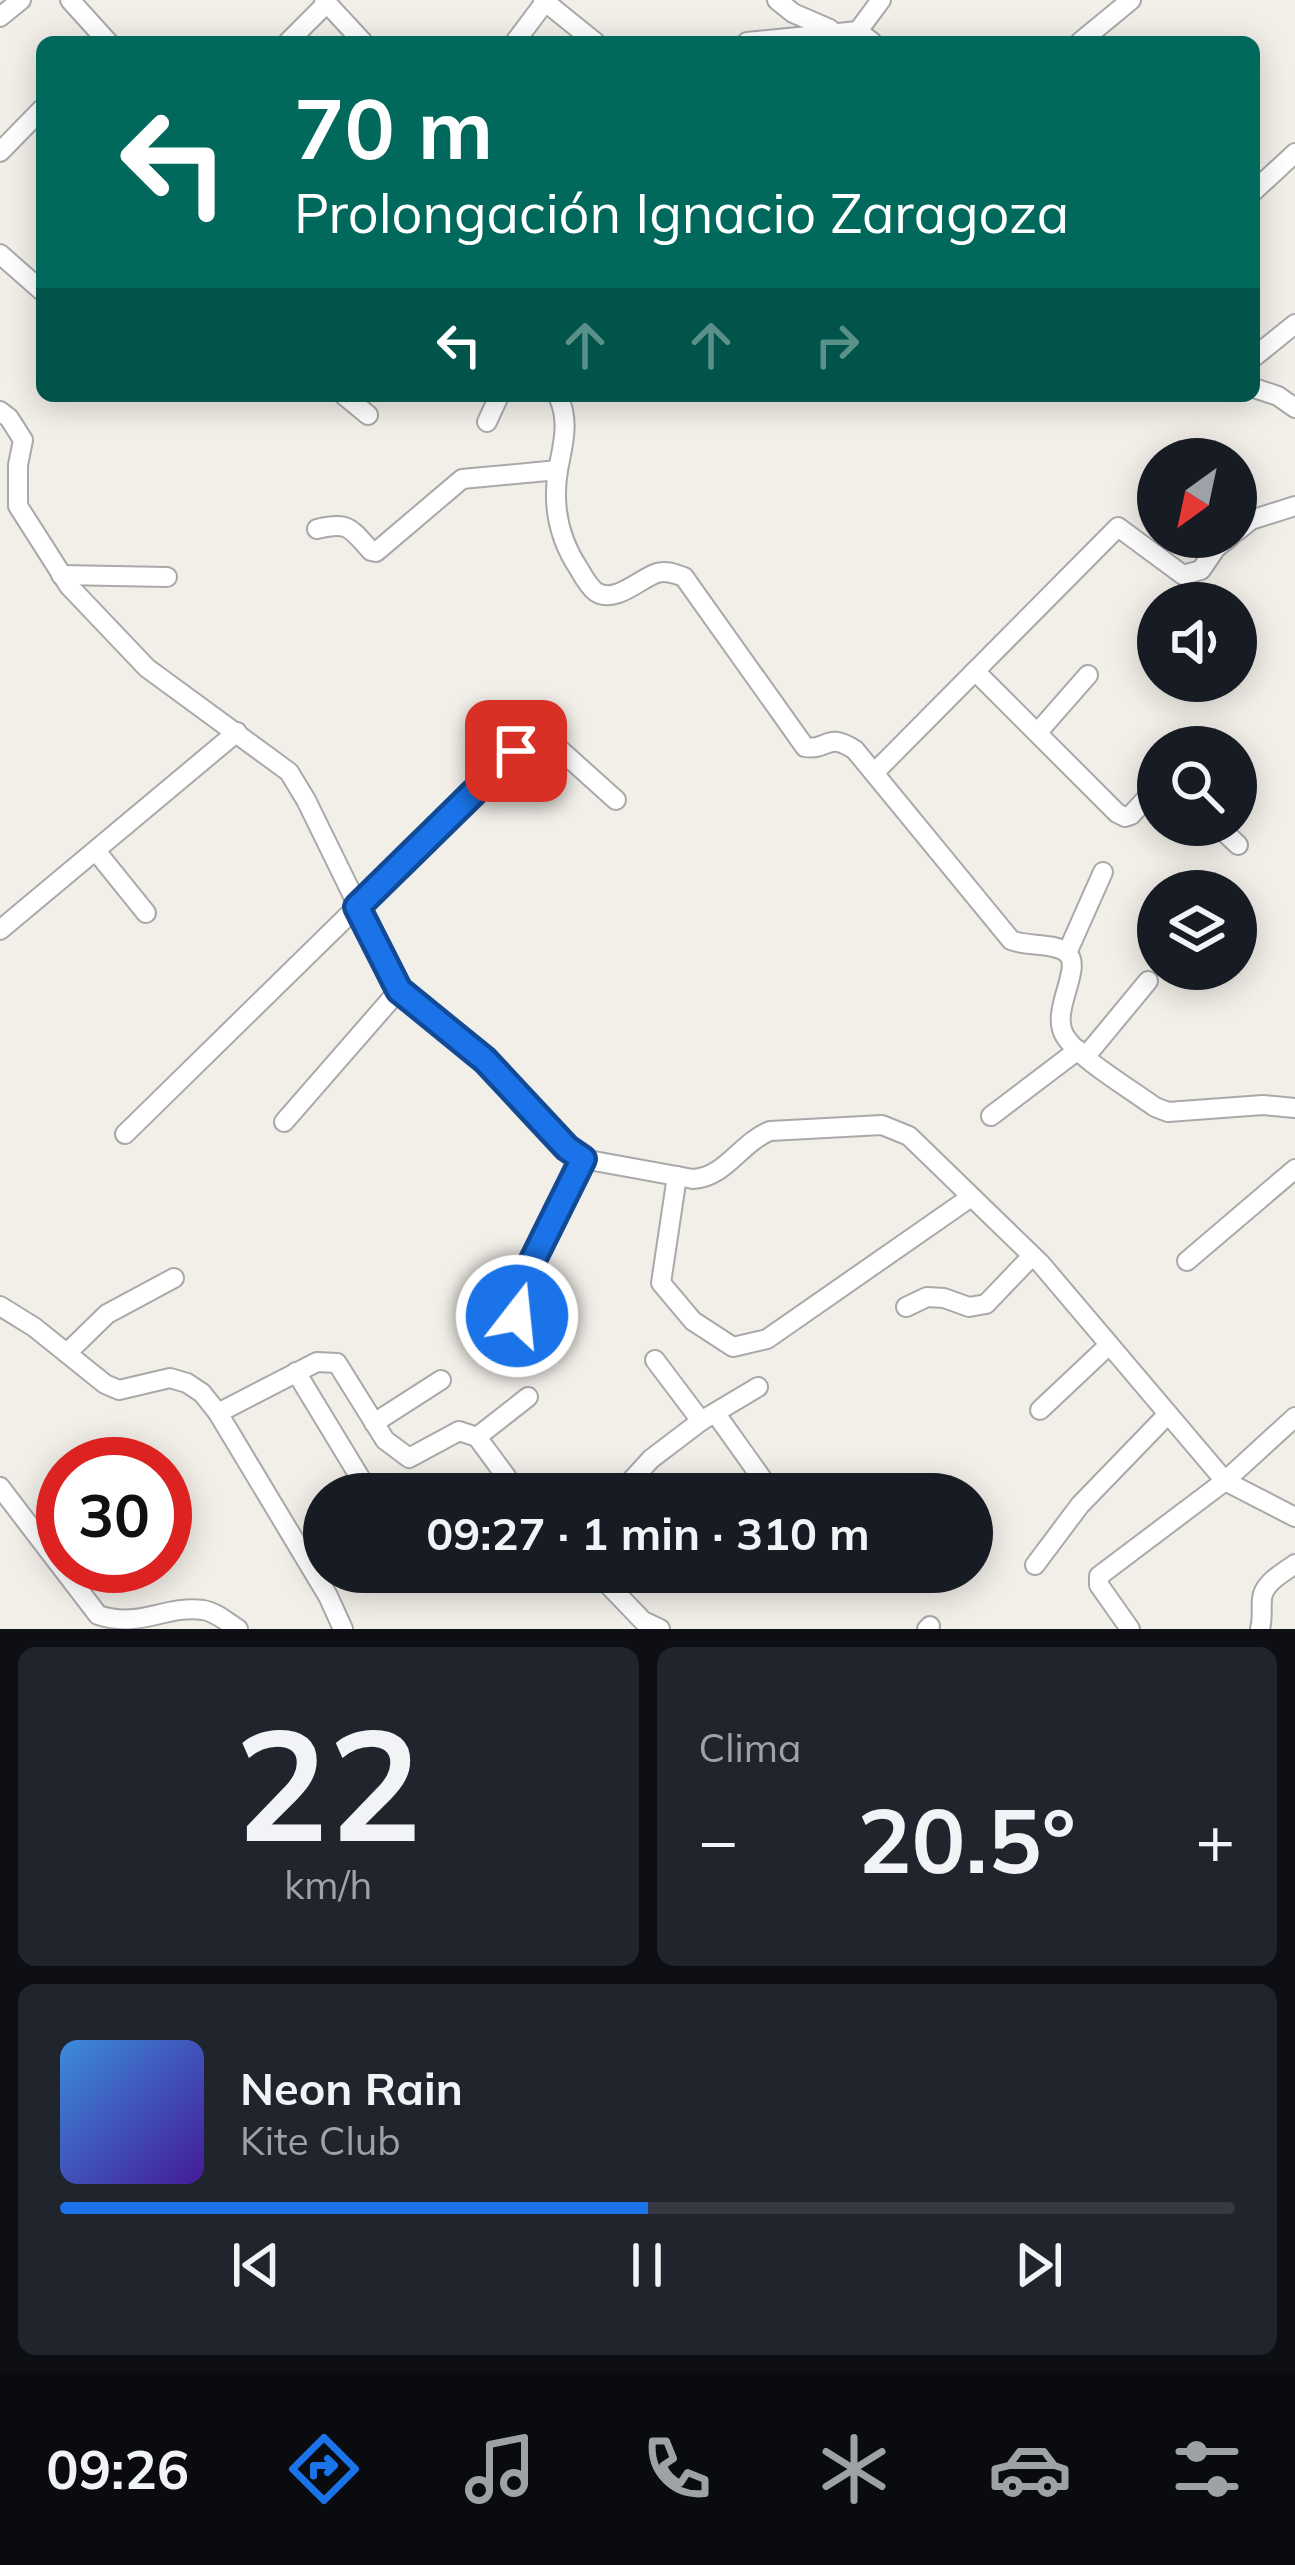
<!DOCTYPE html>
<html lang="es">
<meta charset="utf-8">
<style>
:root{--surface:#171b24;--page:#20242c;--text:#f1f3f6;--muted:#9ea1a6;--line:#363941;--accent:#1a73e8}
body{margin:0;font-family:Mulish,sans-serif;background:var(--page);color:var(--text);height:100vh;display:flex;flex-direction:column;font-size:45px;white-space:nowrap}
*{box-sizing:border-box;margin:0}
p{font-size:39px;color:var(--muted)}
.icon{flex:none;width:66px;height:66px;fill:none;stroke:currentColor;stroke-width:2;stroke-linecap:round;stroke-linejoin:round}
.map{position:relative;height:1629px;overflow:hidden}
.side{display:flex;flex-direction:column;gap:18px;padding:18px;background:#0d0f14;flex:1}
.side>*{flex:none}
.top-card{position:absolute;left:36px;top:36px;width:1224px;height:366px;border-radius:18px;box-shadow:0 6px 30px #0003;background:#00695c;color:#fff;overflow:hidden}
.needle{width:78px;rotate:213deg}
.fabs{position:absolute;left:1137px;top:438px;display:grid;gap:24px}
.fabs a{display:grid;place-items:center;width:120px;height:120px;border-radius:50%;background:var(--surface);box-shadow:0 6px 30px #0003;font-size:60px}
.speed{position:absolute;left:36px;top:1437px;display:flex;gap:24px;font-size:60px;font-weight:700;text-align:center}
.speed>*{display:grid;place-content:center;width:156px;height:156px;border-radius:50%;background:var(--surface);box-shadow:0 6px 30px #0003;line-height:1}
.speed .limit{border:18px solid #d22;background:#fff;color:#111}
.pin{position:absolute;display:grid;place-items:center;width:102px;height:102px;color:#fff;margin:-51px;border-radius:24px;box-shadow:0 6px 18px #0006}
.me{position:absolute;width:132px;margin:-66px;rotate:16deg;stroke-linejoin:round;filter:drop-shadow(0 0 9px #0008)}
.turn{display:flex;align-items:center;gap:42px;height:252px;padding:0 60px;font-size:54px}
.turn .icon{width:156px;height:156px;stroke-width:2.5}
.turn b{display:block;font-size:84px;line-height:102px}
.lanes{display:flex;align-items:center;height:114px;padding:0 60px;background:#0003;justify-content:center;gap:60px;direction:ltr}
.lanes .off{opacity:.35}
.big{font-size:90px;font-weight:700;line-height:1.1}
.side .card{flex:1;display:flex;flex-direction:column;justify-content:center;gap:18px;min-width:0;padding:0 42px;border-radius:18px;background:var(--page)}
.side .dial{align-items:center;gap:0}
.dial b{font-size:156px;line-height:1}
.song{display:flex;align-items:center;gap:36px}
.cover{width:144px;height:144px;border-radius:18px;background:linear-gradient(135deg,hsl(210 70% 55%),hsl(260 70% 35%))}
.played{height:12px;border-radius:6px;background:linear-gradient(90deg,var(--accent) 50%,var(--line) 50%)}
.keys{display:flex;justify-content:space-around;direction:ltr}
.heat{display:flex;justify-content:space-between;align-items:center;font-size:66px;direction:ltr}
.side .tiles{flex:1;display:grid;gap:18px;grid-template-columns:1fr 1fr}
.card:last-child{grid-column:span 2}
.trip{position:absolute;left:303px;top:1473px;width:690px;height:120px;border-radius:60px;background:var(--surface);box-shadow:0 6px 30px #0003;font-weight:700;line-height:120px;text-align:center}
.menu{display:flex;height:192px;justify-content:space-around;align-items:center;background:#090b0e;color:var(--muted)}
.menu .icon{width:84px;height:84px}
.menu .on{color:var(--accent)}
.menu b{font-size:54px;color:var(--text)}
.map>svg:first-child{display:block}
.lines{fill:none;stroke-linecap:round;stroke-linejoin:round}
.minor-casing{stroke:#a9a9a9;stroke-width:22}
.minor{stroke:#fff;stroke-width:18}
.route-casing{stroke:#114b97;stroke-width:30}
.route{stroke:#1a73e8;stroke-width:21}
</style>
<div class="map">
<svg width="1295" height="1629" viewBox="0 0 1295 1629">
<rect width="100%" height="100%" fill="#f2efe9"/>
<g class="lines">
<g class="minor-casing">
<g id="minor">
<polyline points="70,0 108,42"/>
<polyline points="324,0 363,42"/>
<polyline points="543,0 595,42"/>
<polyline points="777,0 793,13 830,29"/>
<polyline points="0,17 21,0"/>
<polyline points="858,31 881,0"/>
<polyline points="288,42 327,3"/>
<polyline points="515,42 545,2"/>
<polyline points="747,42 858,31 872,42"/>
<polyline points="1080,42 1131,0"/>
<polyline points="0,152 42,109"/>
<polyline points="1254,191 1295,153"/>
<polyline points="0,254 42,291"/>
<polyline points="1254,357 1295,324"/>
<polyline points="1254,388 1278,396 1295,408"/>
<polyline points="345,396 368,415"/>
<path d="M558,396C570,421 563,444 558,470C552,506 559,539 579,569C583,576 589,587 596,592C616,604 639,579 657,573C666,570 675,574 684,577L805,747C829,751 826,731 855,750L1011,940C1026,947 1054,942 1067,953C1084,968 1049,1011 1065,1036C1078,1058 1132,1090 1155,1107L1168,1112L1263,1105L1295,1108"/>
<path d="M0,411L9,418L23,440L18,465V506L69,586L147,668L289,772L306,800L399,990L485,1060L567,1148L583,1159L693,1179C726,1177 740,1143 770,1131L882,1125L909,1136L1041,1264L1225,1481L1295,1517"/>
<polyline points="487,422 499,396"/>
<path d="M317,529C349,521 350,528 371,551L376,552L462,479L558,470"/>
<polyline points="1236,532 1251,520 1295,506"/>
<polyline points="61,575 167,577"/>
<polyline points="975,671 1117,813 1125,817 1131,815 1158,786"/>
<polyline points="1038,732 1088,675"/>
<polyline points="874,773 1118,527 1183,575 1201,570 1216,548 1230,537"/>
<polyline points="1217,825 1238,845"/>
<polyline points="96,851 146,913"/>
<polyline points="0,930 237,732"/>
<polyline points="1067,953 1103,872"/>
<polyline points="1086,1056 1148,981"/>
<polyline points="991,1116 1078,1050"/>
<polyline points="284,1122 399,990"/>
<polyline points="125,1134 516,751 524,737 531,733 547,738 616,800"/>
<polyline points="677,1176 661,1283 693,1321 733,1347 767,1339 971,1197"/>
<polyline points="1187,1261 1295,1169"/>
<polyline points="0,1306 34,1327 105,1384 119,1390 170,1378 187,1383 202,1393 218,1413 328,1596 343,1629"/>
<polyline points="906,1307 927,1297 944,1298 969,1307 986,1304 1032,1256"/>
<polyline points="517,1316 514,1307 518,1290 583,1159"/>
<polyline points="67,1353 107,1314 174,1278"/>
<polyline points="655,1360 701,1421"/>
<polyline points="296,1372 370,1494"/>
<polyline points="1040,1410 1109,1345"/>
<polyline points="218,1413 317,1362 337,1363 385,1440 409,1458 459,1431 477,1437 519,1494"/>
<polyline points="716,1414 773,1494"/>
<polyline points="374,1423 441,1380"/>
<polyline points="477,1437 528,1397"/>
<path d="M0,1487L98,1615C141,1629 164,1605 203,1610C216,1612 227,1622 238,1629"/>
<polyline points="619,1494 651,1459 701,1421 758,1387"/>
<polyline points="1035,1565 1080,1505 1168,1414"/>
<polyline points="596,1572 643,1621 660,1629"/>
<polyline points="826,1572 826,1573"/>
<polyline points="757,1575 762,1572"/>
<polyline points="927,1629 930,1626"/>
<polyline points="1130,1629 1099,1585 1099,1576 1225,1481 1295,1417"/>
<path d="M1260,1629C1263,1618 1261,1611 1262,1599C1263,1583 1283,1573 1295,1564"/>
</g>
</g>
<use href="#minor" class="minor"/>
</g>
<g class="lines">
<g class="route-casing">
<polyline id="route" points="516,751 357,907 399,990 485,1060 567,1148 583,1159 518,1290 514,1306 517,1316"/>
</g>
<use href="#route" class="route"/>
</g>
</svg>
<div class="fabs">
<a><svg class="needle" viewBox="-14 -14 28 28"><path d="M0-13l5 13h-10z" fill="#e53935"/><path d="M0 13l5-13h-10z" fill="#9ea1a6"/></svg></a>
<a><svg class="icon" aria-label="sound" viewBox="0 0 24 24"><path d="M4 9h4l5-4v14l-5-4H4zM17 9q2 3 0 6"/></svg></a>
<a><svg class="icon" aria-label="search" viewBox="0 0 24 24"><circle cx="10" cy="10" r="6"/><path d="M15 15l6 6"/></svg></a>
<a><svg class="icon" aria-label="layers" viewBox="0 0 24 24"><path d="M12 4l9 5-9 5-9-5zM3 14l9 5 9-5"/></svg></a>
</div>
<div class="speed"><div class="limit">30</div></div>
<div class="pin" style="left:516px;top:751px;background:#d93025"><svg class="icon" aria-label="arrive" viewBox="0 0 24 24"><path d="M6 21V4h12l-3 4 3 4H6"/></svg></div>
<svg class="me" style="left:517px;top:1316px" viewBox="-20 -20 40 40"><circle r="17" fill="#1a73e8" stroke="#fff" stroke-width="3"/><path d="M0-11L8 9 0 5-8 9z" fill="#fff"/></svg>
<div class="trip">09:27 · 1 min · 310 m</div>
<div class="top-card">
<div class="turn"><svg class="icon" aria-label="left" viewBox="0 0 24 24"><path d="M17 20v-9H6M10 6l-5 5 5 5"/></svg><div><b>70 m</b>Prolongación Ignacio Zaragoza</div></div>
<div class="lanes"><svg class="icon" aria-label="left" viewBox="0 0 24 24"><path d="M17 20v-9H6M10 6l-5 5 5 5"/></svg><svg class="icon off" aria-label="ahead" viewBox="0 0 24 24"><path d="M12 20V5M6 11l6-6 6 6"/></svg><svg class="icon off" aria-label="ahead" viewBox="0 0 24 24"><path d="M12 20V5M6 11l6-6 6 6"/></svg><svg class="icon off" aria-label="right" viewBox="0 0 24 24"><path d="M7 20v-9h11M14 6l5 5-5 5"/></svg></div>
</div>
</div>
<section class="side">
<div class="tiles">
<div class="card dial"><b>22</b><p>km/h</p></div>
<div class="card"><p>Clima</p>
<div class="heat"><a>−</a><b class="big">20.5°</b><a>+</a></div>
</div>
<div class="card">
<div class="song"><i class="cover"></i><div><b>Neon Rain</b><p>Kite Club</p></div></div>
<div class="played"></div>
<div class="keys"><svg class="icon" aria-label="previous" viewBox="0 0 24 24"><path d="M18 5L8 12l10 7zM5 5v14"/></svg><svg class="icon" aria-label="pause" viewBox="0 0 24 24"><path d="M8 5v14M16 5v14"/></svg><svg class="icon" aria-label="next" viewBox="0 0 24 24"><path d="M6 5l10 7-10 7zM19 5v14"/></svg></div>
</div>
</div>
</section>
<nav class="menu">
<b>09:26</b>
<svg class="icon on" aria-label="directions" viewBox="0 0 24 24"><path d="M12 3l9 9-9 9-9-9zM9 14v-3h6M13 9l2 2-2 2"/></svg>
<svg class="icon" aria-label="music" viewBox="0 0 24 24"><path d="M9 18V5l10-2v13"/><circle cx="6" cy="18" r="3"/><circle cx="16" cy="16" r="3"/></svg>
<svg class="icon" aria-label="phone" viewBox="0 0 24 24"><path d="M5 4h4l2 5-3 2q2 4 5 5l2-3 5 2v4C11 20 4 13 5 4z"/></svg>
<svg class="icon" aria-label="climate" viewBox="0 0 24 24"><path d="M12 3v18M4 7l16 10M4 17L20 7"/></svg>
<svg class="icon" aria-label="car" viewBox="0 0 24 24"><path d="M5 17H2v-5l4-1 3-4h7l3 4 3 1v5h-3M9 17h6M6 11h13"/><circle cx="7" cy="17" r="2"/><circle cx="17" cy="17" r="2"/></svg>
<svg class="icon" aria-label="filters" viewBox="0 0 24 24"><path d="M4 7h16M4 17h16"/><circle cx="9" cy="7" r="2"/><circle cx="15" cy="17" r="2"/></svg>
</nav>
